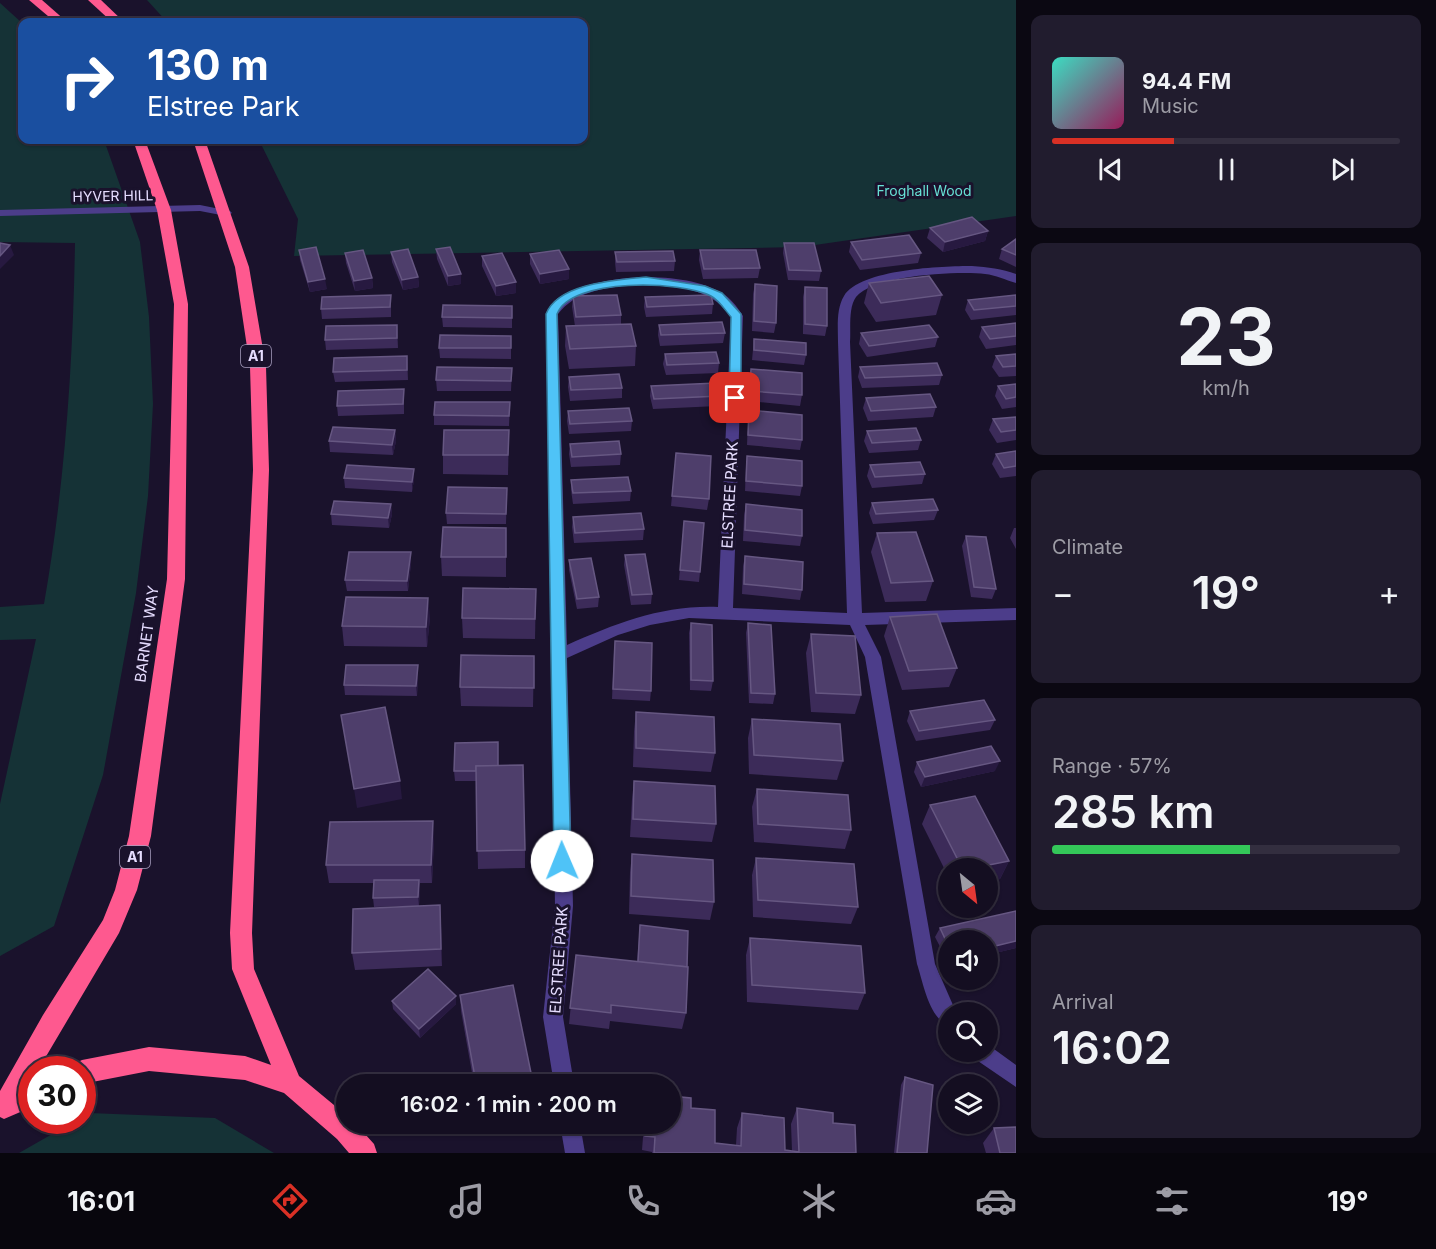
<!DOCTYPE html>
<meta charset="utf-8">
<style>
:root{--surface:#140e21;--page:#211c2e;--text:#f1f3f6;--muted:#9d9ca5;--line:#332e3f;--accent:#d93025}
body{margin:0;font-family:Inter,sans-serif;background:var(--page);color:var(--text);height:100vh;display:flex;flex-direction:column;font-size:22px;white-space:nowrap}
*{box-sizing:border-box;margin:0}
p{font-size:20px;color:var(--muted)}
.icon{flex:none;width:33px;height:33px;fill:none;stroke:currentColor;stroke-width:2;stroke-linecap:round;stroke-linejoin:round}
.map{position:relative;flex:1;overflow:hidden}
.drawer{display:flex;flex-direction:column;gap:15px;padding:15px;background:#0b0812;width:420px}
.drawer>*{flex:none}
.guide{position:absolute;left:18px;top:18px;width:570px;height:126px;border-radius:12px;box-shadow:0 2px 4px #0004,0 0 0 2px var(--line);background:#1a4fa0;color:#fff;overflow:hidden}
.needle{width:39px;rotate:151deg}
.controls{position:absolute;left:938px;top:858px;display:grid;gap:12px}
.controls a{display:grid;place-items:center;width:60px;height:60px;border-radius:50%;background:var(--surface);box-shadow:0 2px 4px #0004,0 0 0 2px var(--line);font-size:30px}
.speed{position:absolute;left:18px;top:1056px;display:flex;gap:12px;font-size:30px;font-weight:700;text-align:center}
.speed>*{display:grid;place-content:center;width:78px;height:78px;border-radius:50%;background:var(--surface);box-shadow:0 2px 4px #0004,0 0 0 2px var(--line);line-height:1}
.speed .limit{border:9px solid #d22;background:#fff;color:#111}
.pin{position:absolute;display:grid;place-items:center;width:51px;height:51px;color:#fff;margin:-26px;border-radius:12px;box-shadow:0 3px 9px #0006}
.me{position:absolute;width:66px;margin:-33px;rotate:359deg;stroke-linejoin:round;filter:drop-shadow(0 0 4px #0008)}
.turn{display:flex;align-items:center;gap:21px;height:126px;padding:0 30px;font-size:27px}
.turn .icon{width:78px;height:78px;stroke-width:2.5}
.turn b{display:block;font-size:42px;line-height:51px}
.big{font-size:45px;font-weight:600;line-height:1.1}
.drawer .tile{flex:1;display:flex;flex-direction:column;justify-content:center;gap:9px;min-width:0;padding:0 21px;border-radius:12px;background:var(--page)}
.drawer .dial{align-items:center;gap:0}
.dial b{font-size:78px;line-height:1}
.song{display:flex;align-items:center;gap:18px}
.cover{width:72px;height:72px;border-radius:9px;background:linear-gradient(135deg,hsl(170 70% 55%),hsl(330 70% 35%))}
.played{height:6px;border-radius:3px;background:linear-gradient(90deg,var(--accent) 35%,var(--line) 35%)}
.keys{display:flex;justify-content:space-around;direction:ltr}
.heat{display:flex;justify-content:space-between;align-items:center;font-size:33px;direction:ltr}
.charge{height:9px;border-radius:4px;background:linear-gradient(90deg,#34c759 57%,var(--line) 0)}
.trip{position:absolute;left:336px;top:1074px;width:345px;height:60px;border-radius:30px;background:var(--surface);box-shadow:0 2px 4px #0004,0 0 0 2px var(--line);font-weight:600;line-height:60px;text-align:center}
.menu{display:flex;height:96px;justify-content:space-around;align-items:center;background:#08060d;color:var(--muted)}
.menu .icon{width:42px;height:42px}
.menu .current{color:var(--accent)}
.menu b{font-size:27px;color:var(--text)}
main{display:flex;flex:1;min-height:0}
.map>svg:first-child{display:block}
.green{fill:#153236}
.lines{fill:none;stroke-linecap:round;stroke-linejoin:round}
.minor{fill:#4c3d8a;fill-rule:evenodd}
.highway{fill:#fe598f;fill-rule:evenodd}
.wall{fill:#3c2b59}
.shaded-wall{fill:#271940}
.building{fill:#4e3e6b;stroke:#665782;stroke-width:1.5}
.route{fill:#4fc3f7;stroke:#337fa1;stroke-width:1.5}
.labels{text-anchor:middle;stroke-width:6;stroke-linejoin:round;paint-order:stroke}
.far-park-label{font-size:14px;fill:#67e0d5;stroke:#1a122c}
.far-street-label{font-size:14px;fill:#e6ddff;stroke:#1a122c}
.shield{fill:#1a122c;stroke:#a9a0c0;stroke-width:1.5}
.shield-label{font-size:14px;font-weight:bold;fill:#e6ddff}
.street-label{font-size:15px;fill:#e6ddff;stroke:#1a122c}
</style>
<main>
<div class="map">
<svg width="1016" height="1153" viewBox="0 0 1016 1153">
<rect width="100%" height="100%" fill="#1a122c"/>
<g class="green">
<polygon points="147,0 1016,0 1016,216 801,247 294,256 298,219 259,140 584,140 584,22 167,22"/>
<path d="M0,3L22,23V140H104L140,242L149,317L153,404L148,496L136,593L103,775L54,926L0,956V804L36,639L0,640V607L44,604C65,484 73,364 75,243L0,242Z"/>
<polygon points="89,1113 215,1118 274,1153 19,1153 75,1121 82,1120 83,1116"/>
</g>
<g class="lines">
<g class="minor">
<polygon points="200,205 230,211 232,213 226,216 200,211 0,216 0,210"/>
<path d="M972,266C988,267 1002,269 1016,274V283C1005,280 996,275 985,274C958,271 874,275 856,297C848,308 851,329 850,342L862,613L1016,608V620L865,625L881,657L935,964L956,1012H948V1025C929,1018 923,982 917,964L865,657L850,625L689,618L650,625L618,635L567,658L573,906L563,1017L574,1084H554L543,1017L555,906L546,314C550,308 554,300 560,297C598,273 688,269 725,295C733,301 738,308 743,316L733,608L847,613L838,342C838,328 836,309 844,296C860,269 943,266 972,266ZM629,285C665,285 708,284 731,316L718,607C662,605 617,623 567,645L558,314C576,291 602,289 629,285Z"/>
<polygon points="987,1044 1016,1065 1016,1087 975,1059 972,1052 987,1052"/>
<polygon points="560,1124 580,1124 585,1153 565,1153"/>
</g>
<g class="highway">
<polygon points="29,0 42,0 67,22 55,22"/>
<polygon points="88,0 101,0 124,22 112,22"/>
<polygon points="133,140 145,140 171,210 188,304 185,579 151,836 137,890 119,933 38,1070 32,1070 32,1107 4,1119 0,1117 0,1091 43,1015 103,920 115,890 129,836 167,579 174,304 157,210"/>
<polygon points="193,140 205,140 249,267 266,367 269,470 252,933 254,969 299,1076 346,1115 346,1124 356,1124 374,1144 377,1153 349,1153 337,1139 284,1093 245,1080 149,1071 82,1084 82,1070 71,1070 74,1064 82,1060 149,1047 245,1056 271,1065 232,969 230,933 253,470 250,367 235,267"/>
</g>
</g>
<g class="wall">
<polygon points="930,228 988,231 985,241 943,252 927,238"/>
<polygon points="1016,239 1016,267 999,259 1002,249"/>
<polygon points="851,242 921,253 918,263 860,270 849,252"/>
<polygon points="784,243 821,271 819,281 788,280 783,253"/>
<polygon points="436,249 461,284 448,286 437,259"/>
<polygon points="299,250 327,289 310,292 300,260"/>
<polygon points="700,250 760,268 758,278 703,279 699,260"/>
<polygon points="391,252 418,277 419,287 403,290 392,262"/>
<polygon points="615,252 675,261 674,271 616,272 615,262"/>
<polygon points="345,253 372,278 373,288 355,291 346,263"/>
<polygon points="530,254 569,269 569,279 540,284 530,264"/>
<polygon points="482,256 516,282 516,293 496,296 482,266"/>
<polygon points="869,283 942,295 936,315 876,322 864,303"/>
<polygon points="755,284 776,323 774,333 752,331 753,294"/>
<polygon points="805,287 827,326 825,336 803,334 803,297"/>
<polygon points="1016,295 1016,315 971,320 965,310 968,300"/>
<polygon points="573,296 621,315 621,324 636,346 635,366 569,369 565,346 566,326 575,326 572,307"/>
<polygon points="645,297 713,304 712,314 646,317 644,307"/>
<polygon points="391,305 391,317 322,319 321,309"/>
<polygon points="512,306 512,328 443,327 442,317"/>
<polygon points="1016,323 1016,345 986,349 979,337 982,327"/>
<polygon points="397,325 398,348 326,350 325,340"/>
<polygon points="659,325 725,333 723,343 660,346 658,335"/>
<polygon points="861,333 938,337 935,347 867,357 859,344"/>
<polygon points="511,336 511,359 440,358 439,348"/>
<polygon points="754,339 806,355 804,365 752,360"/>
<polygon points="665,354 719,363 718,373 666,375 663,364"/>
<polygon points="1016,354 1016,376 999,377 992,367 996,356"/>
<polygon points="407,356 408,380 335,382 333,372"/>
<polygon points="860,367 942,375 939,385 862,388 858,377"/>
<polygon points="512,368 511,391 437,391 436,380"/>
<polygon points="751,369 802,395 800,406 748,401 749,379"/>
<polygon points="569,377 622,388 622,398 570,401 568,387"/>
<polygon points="1016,384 1016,407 1002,409 995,396 998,386"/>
<polygon points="651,386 720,396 718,406 653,409 650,396"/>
<polygon points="866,398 936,407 933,417 868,421 863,408"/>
<polygon points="404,399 404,414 338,416 337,406"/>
<polygon points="510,402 509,426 434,425 434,415"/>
<polygon points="749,410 802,440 800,450 747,445 748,420"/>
<polygon points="568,411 632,421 631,431 569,434 567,421"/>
<polygon points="1016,417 1016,440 997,443 989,430 993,419"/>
<polygon points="395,430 396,441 393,455 330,452 329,441"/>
<polygon points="509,430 508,475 443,474 443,455"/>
<polygon points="867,431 921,440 918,450 869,453 864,441"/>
<polygon points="570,444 621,454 620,465 571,467 569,454"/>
<polygon points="1016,451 1016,476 1000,478 992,464 996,454"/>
<polygon points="676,453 709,499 707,510 671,506"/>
<polygon points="747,456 802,486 800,496 745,491 746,466"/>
<polygon points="870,465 925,474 922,484 872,488 867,476"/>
<polygon points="414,469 414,479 412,492 345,488 344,478"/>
<polygon points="571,480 631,491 630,501 573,504 571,490"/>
<polygon points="507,488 506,524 447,524 446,513"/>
<polygon points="872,503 938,510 934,520 873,524 869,513"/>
<polygon points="391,504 392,514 389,528 332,525 331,514"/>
<polygon points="746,504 802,536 800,546 743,541 744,515"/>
<polygon points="573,517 644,529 643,540 574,543 572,527"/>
<polygon points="684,521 700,572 699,582 679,580"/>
<polygon points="506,528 506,577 442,576 441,557"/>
<polygon points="1014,528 1016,528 1016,549 1010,538"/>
<polygon points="877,533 933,581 926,601 885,602 871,552"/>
<polygon points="966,536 996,589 992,599 971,597 962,546"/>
<polygon points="411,552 411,563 408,591 347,591 345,580"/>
<polygon points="625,555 652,594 651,604 631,605 624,565"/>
<polygon points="745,556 802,590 800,600 742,594 743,566"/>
<polygon points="569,560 599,597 598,607 577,609 569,570"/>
<polygon points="536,589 535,639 463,638 462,618"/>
<polygon points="430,617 427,647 344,646 342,626"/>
<polygon points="890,617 957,668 949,687 902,690 884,636"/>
<polygon points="691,623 713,681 711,691 690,690 689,633"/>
<polygon points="748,623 775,694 773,704 749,703 746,633"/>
<polygon points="811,634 861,695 855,714 811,712 806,653"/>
<polygon points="614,651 651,691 650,701 612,699"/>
<polygon points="534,656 533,707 461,706 460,687"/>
<polygon points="418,675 417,696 345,695 344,685"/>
<polygon points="910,711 995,720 990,730 916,741 907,721"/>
<polygon points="636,712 715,753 711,772 633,767 634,731"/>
<polygon points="752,719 843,761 837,780 749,774 748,738"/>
<polygon points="917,762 995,771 921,787 914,772"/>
<polygon points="498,766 525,850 525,868 478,869 476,781 455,781 454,771"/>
<polygon points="634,781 716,824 712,842 630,837 632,799"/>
<polygon points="757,789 851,830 845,849 754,842 752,807"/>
<polygon points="930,805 1009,861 1000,879 987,882 987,868 948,868 948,876 922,824"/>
<polygon points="434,840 432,883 420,883 419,906 441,923 442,966 355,970 352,953 416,906 374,907 373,898 374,883 329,883 326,865"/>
<polygon points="632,854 714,902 710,920 629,914 630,872"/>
<polygon points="756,858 858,907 851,924 753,917 752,875"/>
<polygon points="1016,911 1016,948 987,955 987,940 948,940 948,962 935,937 940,928"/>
<polygon points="640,925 686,1013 682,1029 610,1021 609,1029 569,1024 576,955 637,962"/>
<polygon points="750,938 865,993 858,1010 747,1002 746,955"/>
<polygon points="460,995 531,1073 531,1084 474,1084 461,1011"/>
<polygon points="392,1001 456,1004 420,1038 393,1009"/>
<polygon points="905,1077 927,1153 894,1153 901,1085"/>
<polygon points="691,1108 715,1143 736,1145 737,1128 742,1113 785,1150 792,1151 791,1124 797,1108 833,1123 856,1153 652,1153 652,1152 642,1150 644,1124 670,1124"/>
<polygon points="994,1128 1016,1153 986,1153 983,1143"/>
</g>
<g class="shaded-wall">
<polygon points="988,231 985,241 943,252 945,242"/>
<polygon points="10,245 14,255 0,269 0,256"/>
<polygon points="569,269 569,279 540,284 540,274"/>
<polygon points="461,274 461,284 448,286 448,276"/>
<polygon points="418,277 419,287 403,290 402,280"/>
<polygon points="372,278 373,288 355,291 354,281"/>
<polygon points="325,279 327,289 310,292 308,282"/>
<polygon points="516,282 516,293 496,296 496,286"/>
<polygon points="395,430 396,441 393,455 392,445"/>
<polygon points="414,469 414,479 412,492 412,482"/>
<polygon points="391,504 392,514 389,528 388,518"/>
<polygon points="411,552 411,563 408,591 407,581"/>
<polygon points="428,598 430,617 427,647 426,627"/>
<polygon points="418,665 418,675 417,696 416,686"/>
<polygon points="1000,761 995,771 921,787 925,777"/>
<polygon points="400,781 402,799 357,808 354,789"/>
<polygon points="433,821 434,840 432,883 431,865"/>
<polygon points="1009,861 1000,879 987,882 987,868 974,868"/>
<polygon points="419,880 420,889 419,906 418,897"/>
<polygon points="440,905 441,923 442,966 441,949"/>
<polygon points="1016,941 1016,948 987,955 987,948"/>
<polygon points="456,996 456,1004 420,1038 419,1029"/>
</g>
<g class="building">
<polygon points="972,217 988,231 945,242 930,228"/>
<polygon points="909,235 921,253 862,260 851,242"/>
<polygon points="1016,239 1016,255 1002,249"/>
<polygon points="0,243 10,245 0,256"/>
<polygon points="784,243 814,243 821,271 789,270"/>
<polygon points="316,247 325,279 308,282 299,250"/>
<polygon points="450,247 461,274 448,276 436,249"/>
<polygon points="408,249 418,277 402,280 391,252"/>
<polygon points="363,250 372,278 354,281 345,253"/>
<polygon points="559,250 569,269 540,274 530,254"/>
<polygon points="700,250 756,250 760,268 704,269"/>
<polygon points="673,251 675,261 617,262 615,252"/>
<polygon points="502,253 516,282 496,286 482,256"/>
<polygon points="929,276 942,295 881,303 869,283"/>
<polygon points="755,284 777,286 776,323 754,321"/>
<polygon points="805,287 827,288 827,326 805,324"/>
<polygon points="391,295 390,307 321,309 322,297"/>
<polygon points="617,295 621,315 576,317 573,296"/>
<polygon points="711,295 713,304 647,307 645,297"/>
<polygon points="1016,295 1016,306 974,310 968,300"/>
<polygon points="443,305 512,306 512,318 442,317"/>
<polygon points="722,322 725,333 661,335 659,325"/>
<polygon points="1016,323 1016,336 990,339 982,327"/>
<polygon points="631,324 636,346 570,349 566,326"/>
<polygon points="397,325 397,338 325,340 326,326"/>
<polygon points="929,325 938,337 869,346 861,333"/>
<polygon points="440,335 511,336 511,348 439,348"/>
<polygon points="754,339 806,343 806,355 754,350"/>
<polygon points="716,352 719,363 667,365 665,354"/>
<polygon points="1016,354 1016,366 1003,367 996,356"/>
<polygon points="407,356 407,370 333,372 334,358"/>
<polygon points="937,363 942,375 865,378 860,367"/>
<polygon points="437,367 512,368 511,381 436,380"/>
<polygon points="751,369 802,373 802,395 750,391"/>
<polygon points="619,374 622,388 571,390 569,377"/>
<polygon points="716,383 720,396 654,399 651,386"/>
<polygon points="1016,384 1016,397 1006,399 998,386"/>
<polygon points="404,389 403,404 337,406 338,391"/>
<polygon points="930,394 936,407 871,411 866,398"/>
<polygon points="435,402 510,402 509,416 434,415"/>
<polygon points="629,408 632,421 570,424 568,411"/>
<polygon points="749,410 802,415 802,440 748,435"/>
<polygon points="1016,417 1016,430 1001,432 993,419"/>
<polygon points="333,427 395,430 392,445 329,441"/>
<polygon points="916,428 921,440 872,443 867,431"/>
<polygon points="444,430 509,430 508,455 443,455"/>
<polygon points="619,441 621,454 572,457 570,444"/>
<polygon points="1016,451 1016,466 1004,468 996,454"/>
<polygon points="676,453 711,456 709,499 672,496"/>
<polygon points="747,456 802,461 802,486 746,481"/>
<polygon points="920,462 925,474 875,477 870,465"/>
<polygon points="347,465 414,469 412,482 344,478"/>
<polygon points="628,477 631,491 573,493 571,480"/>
<polygon points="448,487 507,488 506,514 446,513"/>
<polygon points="933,499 938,510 876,514 872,503"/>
<polygon points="334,501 391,504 388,518 331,514"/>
<polygon points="746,504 802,510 802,536 745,530"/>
<polygon points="641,513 644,529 575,533 573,517"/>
<polygon points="684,521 704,523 700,572 680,570"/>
<polygon points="443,527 506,528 506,557 441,557"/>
<polygon points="916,532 933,581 891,583 877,533"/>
<polygon points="966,536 986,537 996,589 974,587"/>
<polygon points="349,552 411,552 407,581 345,580"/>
<polygon points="645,554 652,594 632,595 625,555"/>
<polygon points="745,556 803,562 802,590 744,584"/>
<polygon points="591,558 599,597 577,599 569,560"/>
<polygon points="463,588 536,589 535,619 462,618"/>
<polygon points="346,597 428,598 426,627 342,626"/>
<polygon points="937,614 957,668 909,671 890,617"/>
<polygon points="691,623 712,625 713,681 691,680"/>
<polygon points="748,623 771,625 775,694 751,693"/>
<polygon points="811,634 855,636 861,695 816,693"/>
<polygon points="615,641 652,643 651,691 613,689"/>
<polygon points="461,655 534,656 534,688 460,687"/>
<polygon points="346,665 418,665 416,686 344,685"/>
<polygon points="984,700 995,720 919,731 910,711"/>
<polygon points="385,707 400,781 354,789 341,715"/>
<polygon points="636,712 714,717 715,753 636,748"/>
<polygon points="752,719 840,724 843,761 754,755"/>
<polygon points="498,742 498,766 476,766 476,771 454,771 455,743"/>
<polygon points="991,746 1000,761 925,777 917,762"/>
<polygon points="523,765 525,850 477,851 476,766"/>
<polygon points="634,781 715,786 716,824 633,819"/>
<polygon points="757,789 848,795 851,830 758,824"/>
<polygon points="975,796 1009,861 974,868 962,868 930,805"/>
<polygon points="433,821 431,865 326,865 330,822"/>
<polygon points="632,854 713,860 714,902 631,896"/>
<polygon points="756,858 854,864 858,907 758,900"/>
<polygon points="374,880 419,880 418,897 373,898"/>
<polygon points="440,905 441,949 352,953 353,909"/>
<polygon points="1016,911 1016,941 987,948 987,940 948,940 948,945 940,928"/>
<polygon points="640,925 688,931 687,967 638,962"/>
<polygon points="750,938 861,946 865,993 752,985"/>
<polygon points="576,955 688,967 686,1013 611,1005 611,1013 570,1008"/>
<polygon points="428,969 456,996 419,1029 392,1001"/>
<polygon points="513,985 531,1073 476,1083 460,995"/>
<polygon points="905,1077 933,1085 927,1153 897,1153"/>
<polygon points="670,1096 691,1098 691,1108 715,1110 715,1143 741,1146 742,1113 784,1118 785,1150 799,1152 797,1108 833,1113 833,1123 855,1125 856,1153 654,1153 655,1137 645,1136 646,1124 670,1124"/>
<polygon points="1016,1127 1016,1153 1000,1153 994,1128"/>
</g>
<path class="route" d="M646,277L705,286L722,293L741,314V398L735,402L729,398L731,317C725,310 719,300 711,296C682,281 571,277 557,314L571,861L568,866L562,868L557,866L554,861L546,314C558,283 616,280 646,277Z"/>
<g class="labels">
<g class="far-park-label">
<text x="924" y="196">Froghall Wood</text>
</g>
<g class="far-street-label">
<text transform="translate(113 196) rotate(-1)" y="5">HYVER HILL</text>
</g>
<g class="shield">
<rect x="241" y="345" width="30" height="22" rx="4.5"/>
<rect x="120" y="846" width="30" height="22" rx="4.5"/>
</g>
<g class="shield-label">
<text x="256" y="361">A1</text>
<text x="135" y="862">A1</text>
</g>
<g class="street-label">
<text transform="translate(730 495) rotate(-87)" y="5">ELSTREE PARK</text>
<text transform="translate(147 634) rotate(-82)" y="5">BARNET WAY</text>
<text transform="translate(559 960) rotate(-86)" y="5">ELSTREE PARK</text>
</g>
</g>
</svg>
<div class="controls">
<a><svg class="needle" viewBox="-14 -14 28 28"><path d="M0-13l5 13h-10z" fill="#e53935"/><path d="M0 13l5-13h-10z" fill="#9d9ca5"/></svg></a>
<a><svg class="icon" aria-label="sound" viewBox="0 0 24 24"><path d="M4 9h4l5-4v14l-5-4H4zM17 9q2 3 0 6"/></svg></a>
<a><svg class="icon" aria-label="search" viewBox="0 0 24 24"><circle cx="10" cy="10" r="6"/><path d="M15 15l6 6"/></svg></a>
<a><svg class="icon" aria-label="layers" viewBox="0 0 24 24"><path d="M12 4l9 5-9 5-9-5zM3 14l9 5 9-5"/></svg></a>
</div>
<div class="speed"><div class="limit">30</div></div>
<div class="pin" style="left:735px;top:398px;background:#d93025"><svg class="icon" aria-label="arrive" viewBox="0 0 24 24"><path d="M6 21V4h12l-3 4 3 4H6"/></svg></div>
<svg class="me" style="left:562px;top:861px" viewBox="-20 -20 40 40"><circle r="19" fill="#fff"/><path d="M0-13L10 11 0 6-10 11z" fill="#4fc3f7"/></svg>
<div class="trip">16:02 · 1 min · 200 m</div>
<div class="guide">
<div class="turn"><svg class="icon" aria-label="right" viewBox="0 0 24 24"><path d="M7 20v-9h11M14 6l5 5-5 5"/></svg><div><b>130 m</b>Elstree Park</div></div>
</div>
</div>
<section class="drawer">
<div class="tile">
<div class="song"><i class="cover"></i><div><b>94.4 FM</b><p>Music</p></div></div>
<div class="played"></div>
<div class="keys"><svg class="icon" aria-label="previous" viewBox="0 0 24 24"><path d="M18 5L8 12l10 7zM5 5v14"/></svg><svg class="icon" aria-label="pause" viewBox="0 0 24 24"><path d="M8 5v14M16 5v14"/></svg><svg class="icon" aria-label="next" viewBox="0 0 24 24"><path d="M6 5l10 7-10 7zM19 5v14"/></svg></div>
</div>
<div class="tile dial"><b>23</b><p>km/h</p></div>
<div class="tile"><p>Climate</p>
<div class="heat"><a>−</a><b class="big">19°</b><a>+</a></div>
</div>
<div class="tile"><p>Range · 57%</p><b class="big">285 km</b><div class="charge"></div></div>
<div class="tile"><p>Arrival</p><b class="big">16:02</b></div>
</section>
</main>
<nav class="menu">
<b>16:01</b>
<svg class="icon current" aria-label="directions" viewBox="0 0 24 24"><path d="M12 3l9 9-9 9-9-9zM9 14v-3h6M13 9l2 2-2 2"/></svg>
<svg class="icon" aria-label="music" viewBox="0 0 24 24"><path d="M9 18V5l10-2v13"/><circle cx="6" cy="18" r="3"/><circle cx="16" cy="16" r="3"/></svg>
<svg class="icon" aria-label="phone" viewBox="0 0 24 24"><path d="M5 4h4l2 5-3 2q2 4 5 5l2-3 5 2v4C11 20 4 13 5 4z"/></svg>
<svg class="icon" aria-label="climate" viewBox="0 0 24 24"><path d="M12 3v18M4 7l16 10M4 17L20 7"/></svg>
<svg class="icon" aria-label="car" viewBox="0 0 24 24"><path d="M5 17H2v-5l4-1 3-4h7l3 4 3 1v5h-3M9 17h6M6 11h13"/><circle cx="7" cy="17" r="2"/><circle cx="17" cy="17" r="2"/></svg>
<svg class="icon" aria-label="filters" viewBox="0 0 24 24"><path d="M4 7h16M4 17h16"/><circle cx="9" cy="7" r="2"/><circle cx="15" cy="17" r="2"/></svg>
<b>19°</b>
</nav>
